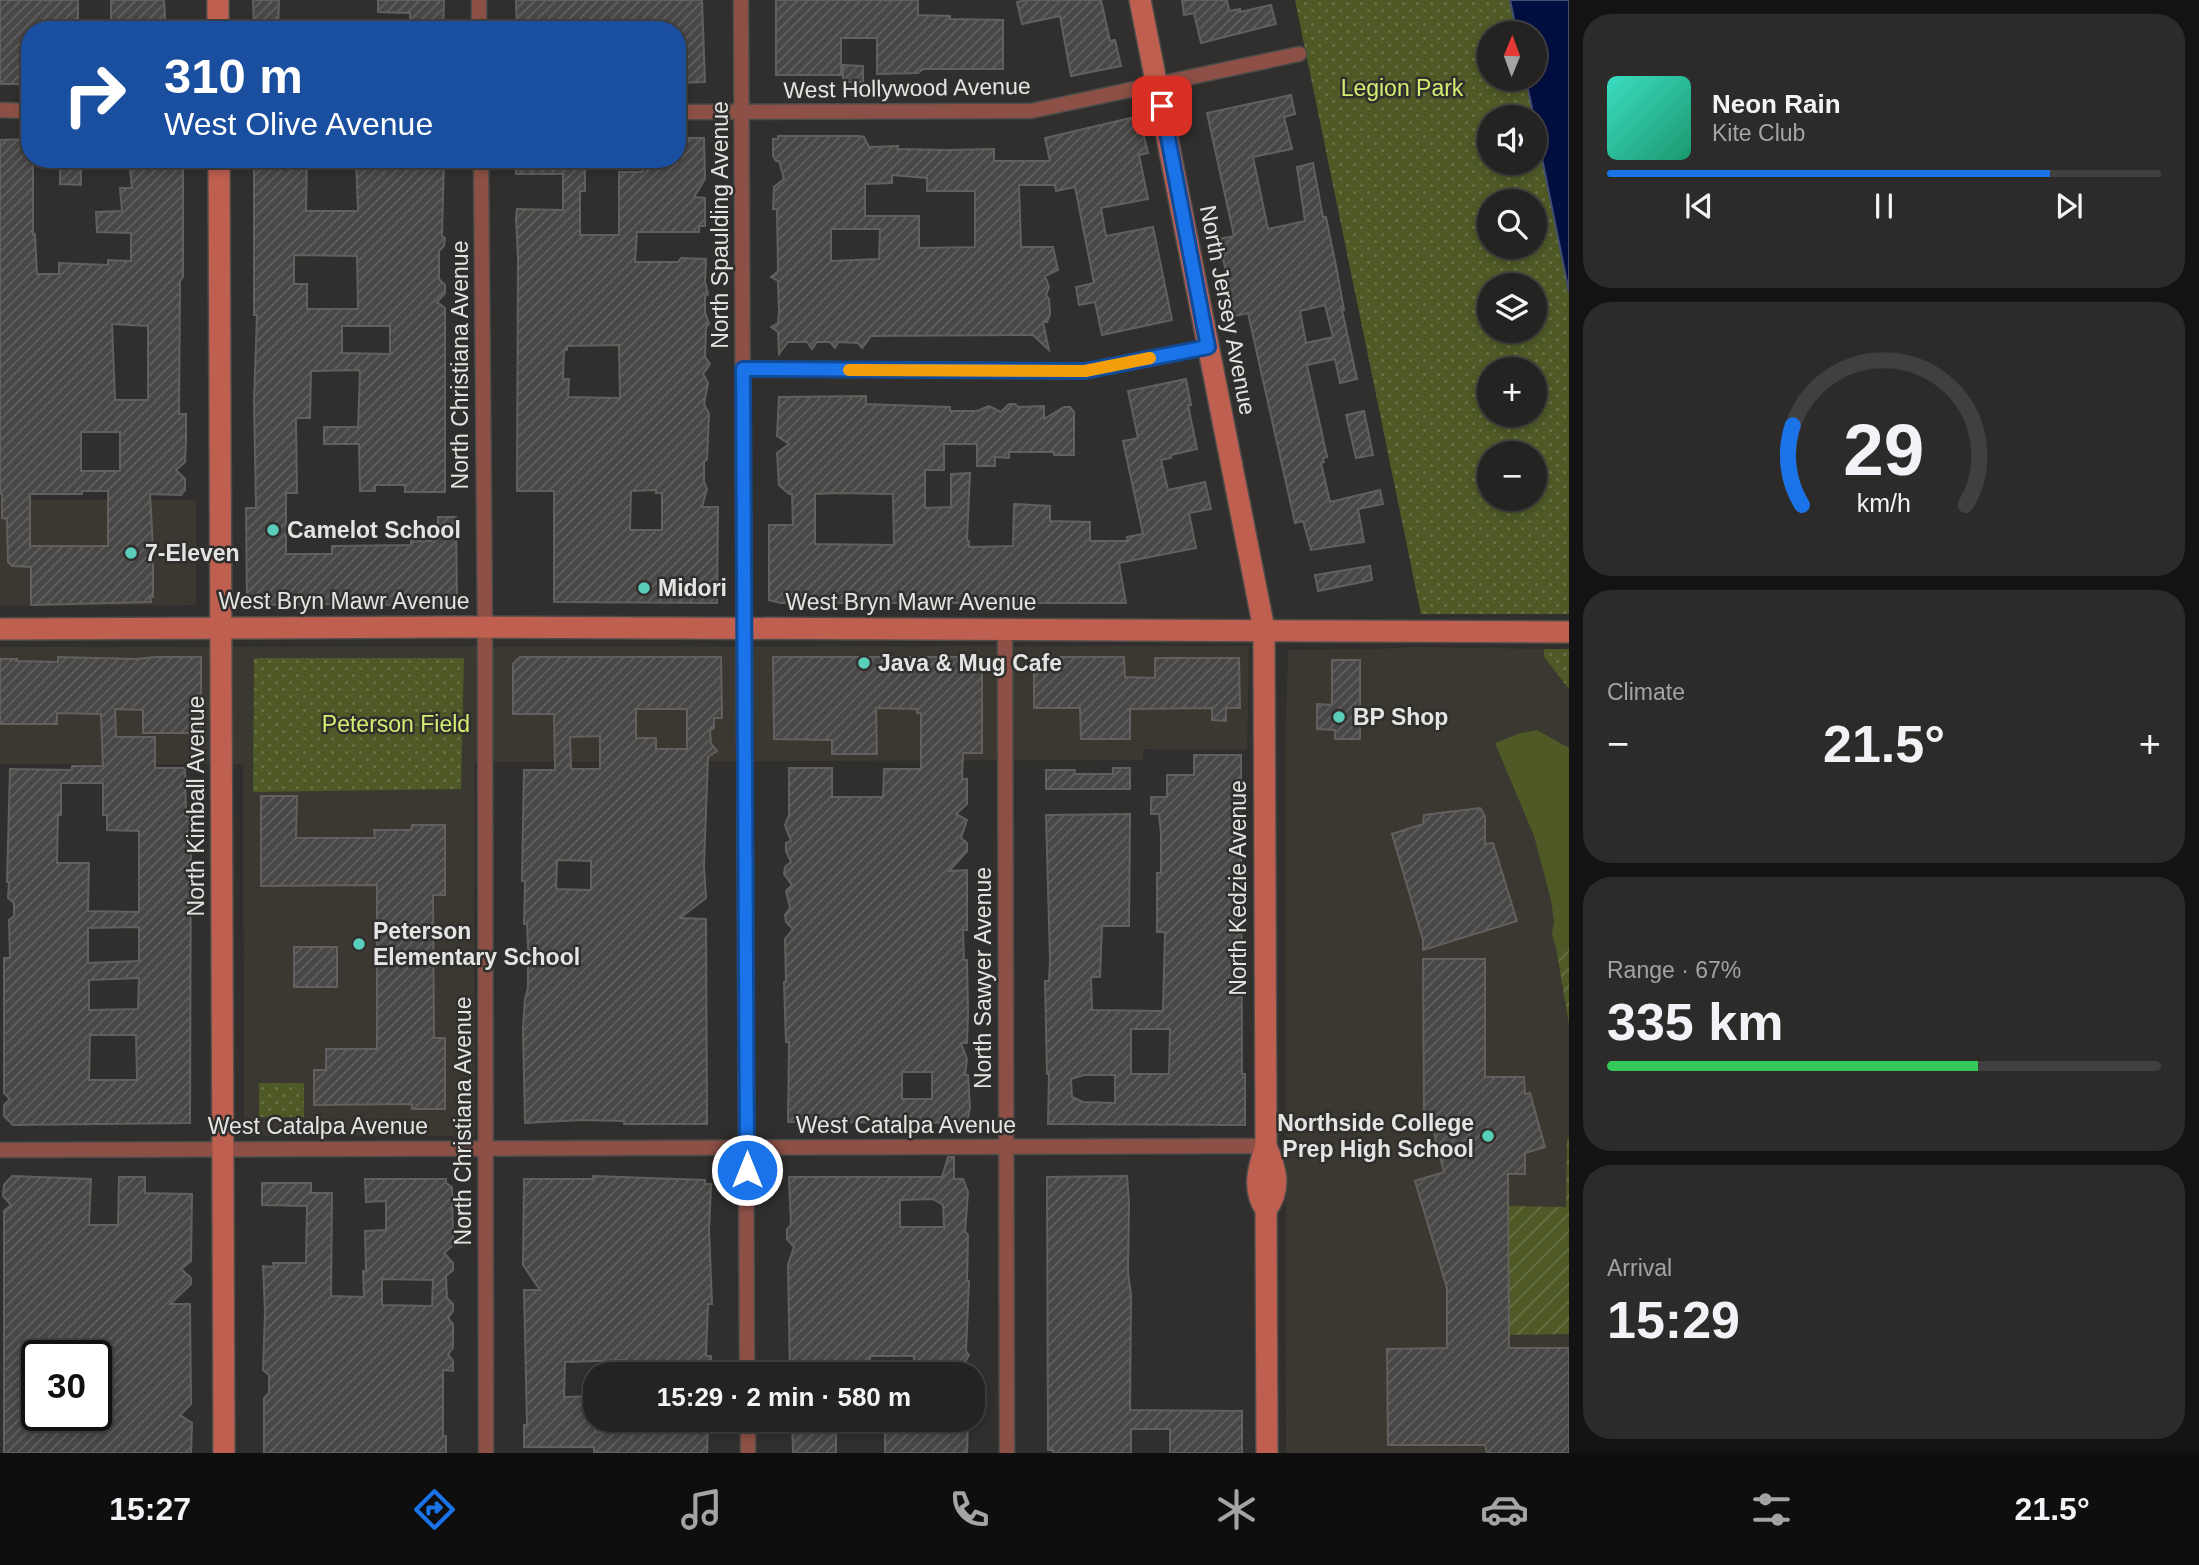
<!DOCTYPE html>
<meta charset="utf-8">
<style>
:root{--surface:#242322;--page:#2c2b2a;--text:#f1f3f6;--muted:#a3a4a5;--line:#414040;--accent:#1a73e8}
body{margin:0;font-family:Arial,sans-serif;background:var(--page);color:var(--text);height:100vh;display:flex;flex-direction:column;font-size:26px;white-space:nowrap}
*{box-sizing:border-box;margin:0}
p{font-size:23px;color:var(--muted)}
.icon{flex:none;width:38px;height:38px;fill:none;stroke:currentColor;stroke-width:2;stroke-linecap:round;stroke-linejoin:round}
.map{position:relative;flex:1;overflow:hidden}
.drawer{display:flex;flex-direction:column;gap:14px;padding:14px;background:#141313;width:630px}
.drawer>*{flex:none}
.banner{position:absolute;left:21px;top:21px;width:665px;height:147px;border-radius:28px;box-shadow:0 4px 10px #0003,0 0 0 2px var(--line);background:#1a4fa0;color:#fff;overflow:hidden}
.needle{width:46px;rotate:1deg}
.buttons{position:absolute;left:1477px;top:21px;display:grid;gap:14px}
.buttons a{display:grid;place-items:center;width:70px;height:70px;border-radius:50%;background:var(--surface);box-shadow:0 4px 10px #0003,0 0 0 2px var(--line);font-size:35px}
.speed{position:absolute;left:21px;top:1340px;display:flex;gap:14px;font-size:35px;font-weight:700;text-align:center}
.speed>*{display:grid;place-content:center;width:91px;height:91px;border-radius:50%;background:var(--surface);box-shadow:0 4px 10px #0003,0 0 0 2px var(--line);line-height:1}
.speed .limit{border:4px solid #111;border-radius:10px;background:#fff;color:#111}
.pin{position:absolute;display:grid;place-items:center;width:60px;height:60px;color:#fff;margin:-30px;border-radius:14px;box-shadow:0 4px 10px #0006}
.me{position:absolute;width:77px;margin:-38px;rotate:0deg;stroke-linejoin:round;filter:drop-shadow(0 0 5px #0008)}
.turn{display:flex;align-items:center;gap:24px;height:147px;padding:0 28px;font-size:32px}
.turn .icon{width:91px;height:91px;stroke-width:2.5}
.turn b{display:block;font-size:49px;line-height:60px}
.big{font-size:52px;font-weight:700;line-height:1.1}
.drawer .widget{flex:1;display:flex;flex-direction:column;justify-content:center;gap:10px;min-width:0;padding:0 24px;border-radius:28px;background:var(--page)}
.drawer .dial{align-items:center;gap:0}
.dial svg{height:182px;overflow:visible;fill:none;stroke:var(--line);stroke-width:7;stroke-linecap:round;text-anchor:middle}
.dial text{fill:var(--text);stroke:none}
.song{display:flex;align-items:center;gap:21px}
.cover{width:84px;height:84px;border-radius:10px;background:linear-gradient(135deg,hsl(170 70% 55%),hsl(160 70% 35%))}
.played{height:7px;border-radius:4px;background:linear-gradient(90deg,var(--accent) 80%,var(--line) 80%)}
.keys{display:flex;justify-content:space-around;direction:ltr}
.heat{display:flex;justify-content:space-between;align-items:center;font-size:38px;direction:ltr}
.charge{height:10px;border-radius:5px;background:linear-gradient(90deg,#34c759 67%,var(--line) 0)}
.trip{position:absolute;left:583px;top:1362px;width:402px;height:70px;border-radius:28px;background:var(--surface);box-shadow:0 4px 10px #0003,0 0 0 2px var(--line);font-weight:700;line-height:70px;text-align:center}
.dock{display:flex;height:112px;justify-content:space-around;align-items:center;background:#0e0e0e;color:var(--muted)}
.dock .icon{width:49px;height:49px}
.dock .selected{color:var(--accent)}
.dock b{font-size:32px;color:var(--text)}
main{display:flex;flex:1;min-height:0}
.map>svg:first-child{display:block}
.built{fill:#3a3830}
.grass{fill:#4e5926}
.park{fill:url(#park-dots);fill-rule:evenodd}
.garden{fill:url(#garden-furrows)}
.water{fill:#000e40;stroke:#444e71;stroke-width:2}
.building{fill:url(#building-hatch);stroke:#62605e;stroke-width:2;fill-rule:evenodd}
.lines{fill:none;stroke-linecap:round;stroke-linejoin:round}
.street-casing{stroke:#4d4c4a;stroke-width:17}
.secondary-casing{stroke:#4d4c4a;stroke-width:24}
.street{stroke:#8c5046;stroke-width:14}
.secondary{stroke:#bf5f50;stroke-width:21}
.route-casing{stroke:#114b97;stroke-width:18}
.route{stroke:#1a73e8;stroke-width:12}
.slow{stroke:#f59e0b;stroke-width:12}
.poi-dot{fill:#5bcebb;stroke:#302f2d;stroke-width:2.5}
.labels{text-anchor:middle;stroke-width:5;stroke-linejoin:round;paint-order:stroke}
.street-label{font-size:23px;fill:#e4e4e2;stroke:#302f2d}
.park-label{font-size:23px;fill:#d3ef72;stroke:#302f2d}
.poi-label{font-size:23px;font-weight:bold;fill:#e4e4e2;stroke:#302f2d;text-anchor:start}
</style>
<main>
<div class="map">
<svg width="1569" height="1453" viewBox="0 0 1569 1453">
<defs>
<pattern id="park-dots" width="8" height="8" patternUnits="userSpaceOnUse" patternTransform="scale(1.75)"><rect width="8" height="8" fill="#4e5926"/><path d="M2 2h.1M6 6h.1" fill="none" stroke="#677145" stroke-width="1.8" stroke-linecap="round"/></pattern>
<pattern id="garden-furrows" width="10" height="10" patternUnits="userSpaceOnUse" patternTransform="scale(1.75)"><rect width="10" height="10" fill="#4e5926"/><path d="M-1 1l2-2M0 10L10 0M9 11l2-2" fill="none" stroke="#677145"/></pattern>
<pattern id="building-hatch" width="6" height="6" patternUnits="userSpaceOnUse" patternTransform="scale(1.75)"><rect width="6" height="6" fill="#494745"/><path d="M-1 1l2-2M0 6l6-6M5 7l2-2" fill="none" stroke="#636160"/></pattern>
</defs>
<rect width="100%" height="100%" fill="#302f2d"/>
<g class="built">
<polygon points="0,500 196,500 196,605 0,606"/>
<polygon points="1249,646 1247,750 1143,749 1143,760 474,762 475,1136 244,1136 243,764 0,764 0,647"/>
<polygon points="1416,647 1544,649 1544,657 1569,689 1569,1453 1286,1453 1285,752 1288,650 1378,649"/>
</g>
<polygon class="grass" points="1537,730 1569,748 1569,944 1556,948 1552,934 1554,922 1551,900 1534,836 1495,743 1521,733"/>
<g class="park">
<path d="M1295,0H1511L1518,33H1489V79H1527L1535,117H1489V163H1535V118L1569,292V614H1421ZM1489,201H1535V247H1489ZM1489,285H1535V331H1489ZM1489,369H1535V415H1489ZM1489,453H1535V499H1489Z"/>
<polygon points="1544,649 1569,649 1569,689 1544,657"/>
<polygon points="254,658 464,658 461,789 253,792"/>
<rect x="259" y="1083" width="45" height="34"/>
</g>
<g class="garden">
<polygon points="1569,944 1569,1024 1556,948"/>
<polygon points="1569,1138 1569,1334 1506,1335 1509,1327 1509,1206 1566,1207 1567,1139"/>
</g>
<polygon class="water" points="1510,0 1569,0 1569,292 1526,79 1535,79 1535,33 1517,33"/>
<g class="building">
<polygon points="0,0 78,0 78,30 30,30 30,84 0,84"/>
<polygon points="111,0 164,0 166,30 116,30 116,26 111,26"/>
<polygon points="253,0 279,0 278,30 254,30"/>
<polygon points="378,0 444,0 443,30 410,30 410,13 378,12"/>
<polygon points="516,0 702,0 705,82 677,83 677,30 517,30"/>
<polygon points="776,0 918,0 918,15 950,16 950,19 1003,20 1003,69 923,69 918,73 877,74 877,38 841,38 841,75 776,75"/>
<polygon points="1027,0 1101,0 1110,41 1115,40 1121,66 1071,76 1060,16 1022,24 1017,2"/>
<polygon points="1182,0 1227,0 1229,11 1240,9 1240,12 1271,5 1276,24 1201,43 1194,13 1184,15"/>
<polygon points="843,65 863,66 863,82 843,82"/>
<path d="M1291,95L1295,114L1284,117L1292,149L1253,157L1268,229L1305,221L1297,167L1313,163L1323,217H1326L1337,271L1344,310H1342L1357,379L1340,383L1335,359L1307,365L1327,457L1323,458L1324,462L1321,463L1330,502L1380,490L1383,504L1358,509L1364,542L1311,550L1303,521L1295,523L1248,313L1235,316L1219,239L1234,236L1207,113ZM1325,305L1333,337L1306,343L1300,311Z"/>
<path d="M1139,116L1148,153L1139,155L1148,199L1101,208L1106,236L1153,227L1172,320L1102,335L1095,302L1079,305L1076,287L1094,283L1075,187L1056,191L1055,185H1019L1021,247H1053L1058,270L1045,276L1049,287L1046,295L1049,299L1050,314L1047,322H1043L1049,350L1033,335L871,336L862,348L858,343L838,342L835,348L830,342H817L812,349L807,342H788L779,354L778,332L771,327L778,323L779,313L778,281L771,277L778,271L777,209H773L774,187L784,179L779,161H776L773,156V139H778V136H859L864,137L869,147L898,146L897,149L947,150L994,149V161H1050L1045,138ZM892,175L927,178V191H975V247L919,248V216H865V184L892,183ZM831,229H880L879,259L831,261Z"/>
<path d="M677,138H704L705,179L694,197L705,198V226H699V232H637L635,262H678L681,258L706,259L705,282L708,294L705,296V312L709,324L706,327L705,357L710,364L703,374L708,383L704,404L709,414L707,459L704,462V481L707,489L702,507H718L717,603L554,602V491H517L518,258L516,219L517,209L563,210V174H516V159H581V162H585V191H580V235H619V172H642V164H677ZM619,345L620,398L568,397L569,379H563L564,350H567V346ZM656,490V493H662V530H630L631,491Z"/>
<path d="M30,139V159H33V235L35,234L37,274H59V263L108,265V260L131,261V233L97,232L96,212L122,211L120,188H132L129,159H183V277L180,281L179,414H186V441L185,462L176,470L185,479V490L181,495L150,494L153,548V597H150L151,602L31,605V567L12,566L8,562L7,519L2,518V494H0V140ZM112,324L148,326V400H115ZM81,432H120V471H81ZM82,491H108V546H30V494H82Z"/>
<polygon points="60,159 81,159 81,185 60,184"/>
<path d="M254,159H307L306,211H358L356,159H444L442,236L445,238L444,246L439,251V279L445,285V293L437,302L445,308V492H405V485H375V491H360L359,444H324V427H358L360,372L359,370L311,371L310,418H296L297,493H286V554H332V546L411,545V541H432V531L438,529V517H456L457,604L372,605L331,602V604L247,605L246,508H256L254,401L257,315H254ZM294,255L357,256L358,309H307V284H294ZM342,326H390V354L342,353Z"/>
<path d="M1186,379L1191,405H1188L1197,449L1171,455V458L1161,460L1168,490L1205,482L1211,509L1189,513L1196,548L1119,563L1126,603H780L769,600V525H793L792,494H789L779,485L777,453L789,444L777,436L779,397L866,396V404L950,407V411H977L989,406L1001,412L1009,404H1015L1018,407L1044,406V419L1064,407H1070L1074,412V455H1054V452H1009V458L995,457V466H977V444H944V470H925V508L951,507V474L970,473L967,541H969V547L1013,546L1014,504L1050,506V521L1090,522V541H1128L1127,537L1143,534L1123,441L1138,438L1128,391ZM838,493L893,494L894,545L815,544V494Z"/>
<polygon points="1364,411 1373,455 1356,458 1346,415"/>
<polygon points="1370,566 1372,580 1318,591 1315,575"/>
<path d="M58,657L136,659L156,657H201V733H143V710L115,709L116,737H155V768H185L186,817H191L190,1123L13,1125L4,1116V1105L10,1099L4,1093V958H10L9,920L14,916V903L8,898L9,882H7L10,769L72,770V766H103L101,714L57,713V724H0V659H17L16,661L58,662ZM61,783H103V815H107V830L139,831V912L88,911L89,863H57L58,815H61ZM139,927V961L88,963V928ZM139,978L138,1009L89,1010V980ZM90,1035H136L137,1080H89Z"/>
<path d="M520,657H721L722,718H714V728L710,731L711,743L717,751L708,757L704,866L706,898L680,918L706,919L707,1124H624V1121L581,1120L525,1123L523,1028L525,999L528,988V946L527,924H524L525,881H522L524,770H555L554,714H513V664ZM636,709H687V749H656V738H636ZM600,736V769H571L570,737ZM557,860L591,861V890L556,889Z"/>
<path d="M773,657H977L982,660V753H963L962,779H967V804L956,814L967,820L961,838L967,843V851L949,871L967,870V930H963L964,960H967L968,1014L967,1043H961L967,1059L965,1075H968L970,1108L967,1123L788,1122L789,1042H786L784,982H786L785,939L793,929L786,922L785,915L790,908L786,891L792,885L784,874L785,867L791,862L786,851V843L791,841L785,825L789,815V768H832V797H883L884,769H921V713H917V709L876,708L877,754H832V740L774,739ZM902,1072H932V1099H902Z"/>
<polygon points="1038,657 1124,657 1125,677 1155,678 1155,658 1239,658 1240,708 1226,708 1226,721 1212,720 1212,708 1130,709 1130,739 1081,739 1080,708 1034,708 1034,661"/>
<polygon points="1332,660 1360,660 1360,739 1335,739 1335,730 1317,729 1317,704 1332,705"/>
<path d="M1194,755H1241L1242,1074H1245V1125L1048,1124L1049,1074H1047L1045,981H1049L1050,959L1046,815L1130,814L1129,926H1102L1100,977H1091L1092,1010L1163,1011L1165,932H1157V873H1161V834L1159,814H1151V797H1167V775H1194ZM1131,1029H1170L1169,1074H1131ZM1084,1075H1115V1103L1083,1102L1072,1097L1071,1079Z"/>
<polygon points="1113,768 1130,768 1130,789 1046,789 1046,770 1075,770 1074,774 1113,774"/>
<polygon points="261,796 297,796 296,838 375,838 374,830 411,830 412,825 445,825 445,895 433,895 434,1038 445,1038 445,1109 412,1109 412,1104 314,1105 314,1070 326,1070 326,1049 377,1049 377,885 261,886"/>
<polygon points="1480,808 1485,816 1485,844 1493,843 1517,921 1423,950 1423,940 1392,834 1423,824 1424,815"/>
<rect x="294" y="947" width="43" height="40"/>
<polygon points="1423,959 1485,959 1485,1077 1524,1077 1525,1094 1530,1093 1545,1147 1525,1153 1525,1174 1508,1174 1509,1348 1569,1348 1569,1453 1487,1453 1485,1445 1388,1445 1387,1349 1447,1348 1447,1288 1415,1181 1444,1172 1432,1125 1424,1125"/>
<path d="M948,1157H954V1179H963L968,1192L965,1232L968,1235L967,1281H969L966,1351L969,1355L962,1367V1374H922V1363H914V1356H870V1374H790L788,1265L794,1247L787,1239V1229L791,1225L789,1177H942ZM933,1199L943,1205L944,1227H900V1200Z"/>
<path d="M12,1176L91,1179L89,1225H118L119,1177H145V1193L192,1194L191,1261L181,1269L191,1278V1284L170,1304H190L191,1404L180,1415L192,1423L191,1453H4V1211L11,1205L3,1196L4,1185ZM37,1356H105L104,1416H37Z"/>
<polygon points="593,1176 705,1180 705,1184 711,1184 709,1230 712,1304 708,1304 706,1356 711,1356 711,1374 647,1374 647,1370 626,1370 626,1360 565,1362 564,1397 595,1396 595,1432 626,1432 626,1421 708,1422 707,1453 624,1453 594,1452 594,1447 524,1447 524,1425 527,1425 524,1290 540,1290 523,1265 524,1179 593,1179"/>
<polygon points="1127,1176 1129,1202 1128,1272 1131,1295 1130,1410 1242,1411 1242,1453 1170,1453 1170,1429 1131,1429 1131,1453 1053,1453 1053,1450 1048,1450 1047,1177"/>
<path d="M365,1179H446V1183L452,1187L453,1245L444,1253L453,1263V1270L446,1276L447,1298L453,1304V1311L448,1318L453,1324V1348L448,1354L453,1361V1371L443,1370V1436H446V1453H264V1398L269,1393V1375L263,1370L265,1312L263,1266L274,1267L273,1263H306L307,1206L262,1205V1183H311V1193H332L331,1296L364,1297L363,1271H366L365,1231L386,1230V1201L366,1202ZM382,1279L433,1280L432,1306L382,1305Z"/>
<polygon points="792,1419 836,1419 836,1453 793,1453"/>
<polygon points="917,1419 968,1421 967,1453 885,1453 885,1420 917,1421"/>
</g>
<g class="lines">
<g class="street-casing">
<g id="street">
<polyline points="479,0 479,30"/>
<polyline points="741,0 747,1374"/>
<polyline points="0,110 30,111"/>
<polyline points="677,112 1031,111 1299,54"/>
<polyline points="481,159 485,627 486,1453"/>
<polyline points="743,369 1085,371 1208,347"/>
<polyline points="1005,629 1007,1453"/>
<polyline points="0,1150 1266,1146"/>
<polyline points="748,1419 748,1453"/>
</g>
</g>
<g class="secondary-casing">
<g id="secondary">
<polyline points="218,0 218,30"/>
<path d="M1140,0L1264,629L1266,1146C1258,1168 1252,1190 1266,1210L1267,1453"/>
<polyline points="219,159 224,1453"/>
<polyline points="0,629 456,627 1569,632"/>
<path d="M1266,1146C1276,1168 1282,1189 1266,1210"/>
</g>
</g>
<use href="#street" class="street"/>
<use href="#secondary" class="secondary"/>
</g>
<g class="lines">
<g class="route-casing">
<polyline id="route" points="747,1170 743,369 1085,371 1208,347 1162,106"/>
</g>
<use href="#route" class="route"/>
<polyline class="slow" points="849,370 1085,371 1150,358"/>
</g>
<g class="poi-dot">
<circle cx="273" cy="530" r="7"/>
<circle cx="131" cy="553" r="7"/>
<circle cx="644" cy="588" r="7"/>
<circle cx="864" cy="663" r="7"/>
<circle cx="1339" cy="717" r="7"/>
<circle cx="359" cy="944" r="7"/>
<circle cx="1488" cy="1136" r="7"/>
</g>
<g class="labels">
<g class="street-label">
<text transform="translate(907 88) rotate(-1)" y="8">West Hollywood Avenue</text>
<text transform="translate(720 225) rotate(-90)" y="8">North Spaulding Avenue</text>
<text transform="translate(1228 310) rotate(79)" y="8">North Jersey Avenue</text>
<text transform="translate(460 365) rotate(-90)" y="8">North Christiana Avenue</text>
<text x="344" y="609">West Bryn Mawr Avenue</text>
<text x="911" y="610">West Bryn Mawr Avenue</text>
<text transform="translate(196 806) rotate(-90)" y="8">North Kimball Avenue</text>
<text transform="translate(1238 888) rotate(-90)" y="8">North Kedzie Avenue</text>
<text transform="translate(983 978) rotate(-90)" y="8">North Sawyer Avenue</text>
<text transform="translate(463 1121) rotate(-90)" y="8">North Christiana Avenue</text>
<text x="906" y="1133">West Catalpa Avenue</text>
<text x="318" y="1134">West Catalpa Avenue</text>
</g>
<g class="park-label">
<text x="1402" y="96">Legion Park</text>
<text x="396" y="732">Peterson Field</text>
</g>
<g class="poi-label">
<text x="287" y="538">Camelot School</text>
<text x="145" y="561">7-Eleven</text>
<text x="658" y="596">Midori</text>
<text x="878" y="671">Java &amp; Mug Cafe</text>
<text x="1353" y="725">BP Shop</text>
<text x="373" y="939">Peterson<tspan x="373" dy="26">Elementary School</tspan></text>
<text x="1474" y="1131" text-anchor="end">Northside College<tspan x="1474" dy="26">Prep High School</tspan></text>
</g>
</g>
</svg>
<div class="buttons">
<a><svg class="needle" viewBox="-14 -14 28 28"><path d="M0-13l5 13h-10z" fill="#e53935"/><path d="M0 13l5-13h-10z" fill="#a3a4a5"/></svg></a>
<a><svg class="icon" aria-label="sound" viewBox="0 0 24 24"><path d="M4 9h4l5-4v14l-5-4H4zM17 9q2 3 0 6"/></svg></a>
<a><svg class="icon" aria-label="search" viewBox="0 0 24 24"><circle cx="10" cy="10" r="6"/><path d="M15 15l6 6"/></svg></a>
<a><svg class="icon" aria-label="layers" viewBox="0 0 24 24"><path d="M12 4l9 5-9 5-9-5zM3 14l9 5 9-5"/></svg></a>
<a>+</a>
<a>−</a>
</div>
<div class="speed"><div class="limit">30</div></div>
<div class="pin" style="left:1162px;top:106px;background:#d93025"><svg class="icon" aria-label="arrive" viewBox="0 0 24 24"><path d="M6 21V4h12l-3 4 3 4H6"/></svg></div>
<svg class="me" style="left:747px;top:1170px" viewBox="-20 -20 40 40"><circle r="17" fill="#1a73e8" stroke="#fff" stroke-width="3"/><path d="M0-11L8 9 0 5-8 9z" fill="#fff"/></svg>
<div class="trip">15:29 · 2 min · 580 m</div>
<div class="banner">
<div class="turn"><svg class="icon" aria-label="right" viewBox="0 0 24 24"><path d="M7 20v-9h11M14 6l5 5-5 5"/></svg><div><b>310 m</b>West Olive Avenue</div></div>
</div>
</div>
<section class="drawer">
<div class="widget">
<div class="song"><i class="cover"></i><div><b>Neon Rain</b><p>Kite Club</p></div></div>
<div class="played"></div>
<div class="keys"><svg class="icon" aria-label="previous" viewBox="0 0 24 24"><path d="M18 5L8 12l10 7zM5 5v14"/></svg><svg class="icon" aria-label="pause" viewBox="0 0 24 24"><path d="M8 5v14M16 5v14"/></svg><svg class="icon" aria-label="next" viewBox="0 0 24 24"><path d="M6 5l10 7-10 7zM19 5v14"/></svg></div>
</div>
<div class="widget dial"><svg viewBox="0 0 100 80">
<path d="M14 69A42 42 0 1 1 86 69"/>
<path d="M14 69A42 42 0 0 1 10 34" stroke="#1a73e8"/>
<text x="50" y="56" font-size="32" font-weight="700">29</text>
<text x="50" y="72" font-size="11">km/h</text>
</svg></div>
<div class="widget"><p>Climate</p>
<div class="heat"><a>−</a><b class="big">21.5°</b><a>+</a></div>
</div>
<div class="widget"><p>Range · 67%</p><b class="big">335 km</b><div class="charge"></div></div>
<div class="widget"><p>Arrival</p><b class="big">15:29</b></div>
</section>
</main>
<nav class="dock">
<b>15:27</b>
<svg class="icon selected" aria-label="directions" viewBox="0 0 24 24"><path d="M12 3l9 9-9 9-9-9zM9 14v-3h6M13 9l2 2-2 2"/></svg>
<svg class="icon" aria-label="music" viewBox="0 0 24 24"><path d="M9 18V5l10-2v13"/><circle cx="6" cy="18" r="3"/><circle cx="16" cy="16" r="3"/></svg>
<svg class="icon" aria-label="phone" viewBox="0 0 24 24"><path d="M5 4h4l2 5-3 2q2 4 5 5l2-3 5 2v4C11 20 4 13 5 4z"/></svg>
<svg class="icon" aria-label="climate" viewBox="0 0 24 24"><path d="M12 3v18M4 7l16 10M4 17L20 7"/></svg>
<svg class="icon" aria-label="car" viewBox="0 0 24 24"><path d="M5 17H2v-5l4-1 3-4h7l3 4 3 1v5h-3M9 17h6M6 11h13"/><circle cx="7" cy="17" r="2"/><circle cx="17" cy="17" r="2"/></svg>
<svg class="icon" aria-label="filters" viewBox="0 0 24 24"><path d="M4 7h16M4 17h16"/><circle cx="9" cy="7" r="2"/><circle cx="15" cy="17" r="2"/></svg>
<b>21.5°</b>
</nav>
